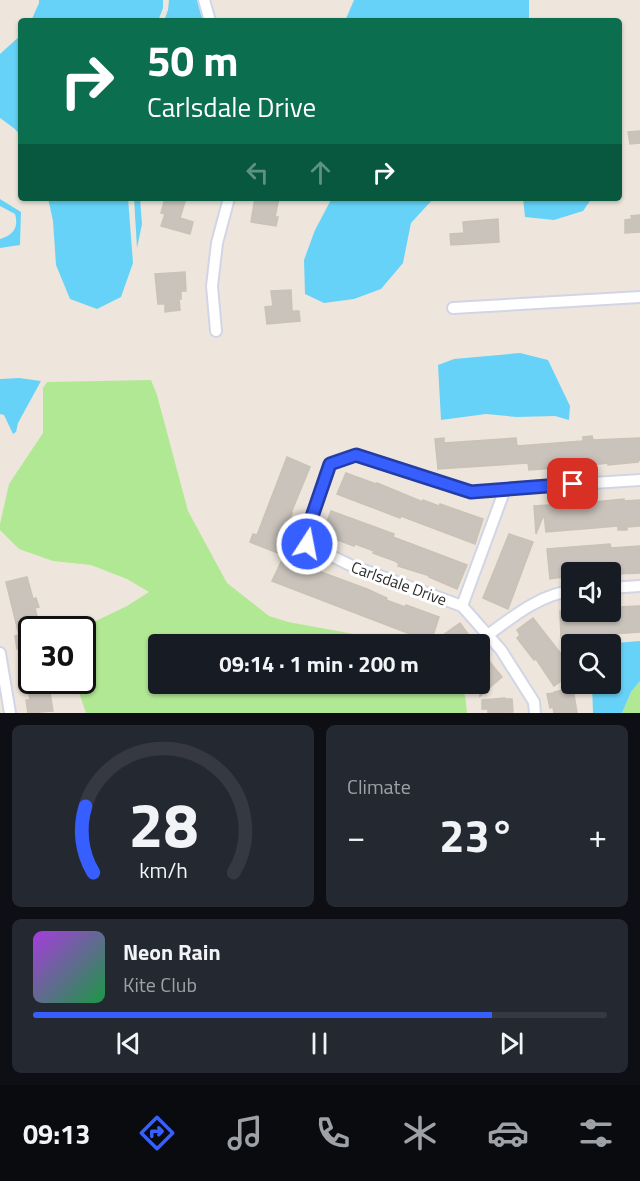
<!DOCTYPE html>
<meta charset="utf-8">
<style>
:root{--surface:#171b24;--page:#242831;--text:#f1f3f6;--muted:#9ea1a6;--line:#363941;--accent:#375eff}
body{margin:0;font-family:"Titillium Web",sans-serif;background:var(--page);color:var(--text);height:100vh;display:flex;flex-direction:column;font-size:22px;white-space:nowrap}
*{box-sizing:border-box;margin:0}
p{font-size:20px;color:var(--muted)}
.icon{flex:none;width:33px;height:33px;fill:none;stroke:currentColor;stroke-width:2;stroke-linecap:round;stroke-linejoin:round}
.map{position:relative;height:713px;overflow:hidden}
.details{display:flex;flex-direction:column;gap:12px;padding:12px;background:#0d0f14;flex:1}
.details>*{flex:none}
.guide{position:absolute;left:18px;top:18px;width:604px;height:183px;border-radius:6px;box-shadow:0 2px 4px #0004;background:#0b6e4f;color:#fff;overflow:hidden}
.tools{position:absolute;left:561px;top:562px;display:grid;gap:12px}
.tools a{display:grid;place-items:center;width:60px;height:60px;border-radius:6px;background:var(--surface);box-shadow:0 2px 4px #0004;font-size:30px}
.speed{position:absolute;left:18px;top:616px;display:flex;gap:12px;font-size:30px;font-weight:700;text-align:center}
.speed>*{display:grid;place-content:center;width:78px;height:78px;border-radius:50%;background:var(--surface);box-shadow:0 2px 4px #0004;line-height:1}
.speed .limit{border:3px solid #111;border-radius:9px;background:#fff;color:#111}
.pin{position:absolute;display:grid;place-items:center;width:51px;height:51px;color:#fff;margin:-26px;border-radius:12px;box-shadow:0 3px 9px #0006}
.me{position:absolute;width:66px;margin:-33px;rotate:11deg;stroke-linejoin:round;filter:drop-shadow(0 0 4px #0008)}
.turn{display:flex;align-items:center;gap:21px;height:126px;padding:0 30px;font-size:27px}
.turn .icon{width:78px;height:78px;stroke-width:2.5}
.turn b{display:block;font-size:42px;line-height:51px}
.lanes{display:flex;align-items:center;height:57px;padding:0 30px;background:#0003;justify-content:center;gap:30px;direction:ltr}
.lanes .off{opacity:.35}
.big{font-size:45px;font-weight:700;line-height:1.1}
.details .widget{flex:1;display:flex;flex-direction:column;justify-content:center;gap:9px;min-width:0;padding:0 21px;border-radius:9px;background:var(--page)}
.details .dial{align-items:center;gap:0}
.dial svg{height:156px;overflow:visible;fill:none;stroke:var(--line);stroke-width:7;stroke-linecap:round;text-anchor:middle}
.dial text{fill:var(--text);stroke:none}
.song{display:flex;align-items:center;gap:18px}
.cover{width:72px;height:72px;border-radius:9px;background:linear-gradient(135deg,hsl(280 70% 55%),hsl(140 70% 35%))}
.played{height:6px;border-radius:3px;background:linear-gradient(90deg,var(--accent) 80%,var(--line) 80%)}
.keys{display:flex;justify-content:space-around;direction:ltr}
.heat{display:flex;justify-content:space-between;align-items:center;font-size:33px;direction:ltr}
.details .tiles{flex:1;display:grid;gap:12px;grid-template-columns:1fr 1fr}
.widget:last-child{grid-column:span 2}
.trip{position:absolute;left:148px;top:634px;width:342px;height:60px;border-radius:6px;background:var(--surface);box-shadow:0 2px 4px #0004;font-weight:700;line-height:60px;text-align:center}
.tabs{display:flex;height:96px;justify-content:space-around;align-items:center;background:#090b0e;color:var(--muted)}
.tabs .icon{width:42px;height:42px}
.tabs .active{color:var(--accent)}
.tabs b{font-size:27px;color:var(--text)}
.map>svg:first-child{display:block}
.green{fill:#b1e894}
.water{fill:#67d2f7}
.building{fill:#c9c3bb;stroke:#c9c2b5;stroke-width:1.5}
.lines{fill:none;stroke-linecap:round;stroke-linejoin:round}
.street-casing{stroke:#d1d5e5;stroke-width:14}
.street{stroke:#fff;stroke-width:10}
.route-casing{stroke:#243da6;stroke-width:15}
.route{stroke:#375eff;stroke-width:10}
.labels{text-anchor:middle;stroke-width:6;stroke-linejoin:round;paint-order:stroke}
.street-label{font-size:16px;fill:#2b2b2b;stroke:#fff}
</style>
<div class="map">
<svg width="640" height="713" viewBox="0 0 640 713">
<rect width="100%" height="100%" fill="#eee6dc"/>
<g class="green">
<polygon points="151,380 157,395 188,511 227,583 269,616 288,622 370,637 383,645 159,645 159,684 447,684 465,695 467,713 86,713 75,681 82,681 82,630 77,630 127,606 149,592 127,579 91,565 53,561 19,549 0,530 0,524 9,484 43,433 43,388 47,382"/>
<polygon points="640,681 640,713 622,713 631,692"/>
</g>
<g class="water">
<polygon points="39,0 163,0 163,8 158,21 31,21 39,3"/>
<polygon points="169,0 197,0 203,21 164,21 168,10"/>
<polygon points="354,0 529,0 529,21 345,21"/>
<polygon points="21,35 21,136 15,129 0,118 0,54"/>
<polygon points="48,198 128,198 133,263 121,297 97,309 70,299 56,265 53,221"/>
<polygon points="134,198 140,198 142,224 137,248"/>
<polygon points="332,198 434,198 411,223 403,263 381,289 354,299 324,303 305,294 304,260 315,230"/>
<polygon points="523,198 592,198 583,211 554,220 525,217"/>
<path d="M0,199L21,212L20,245L0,248V239C13,235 19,228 15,214L0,206Z"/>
<polygon points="520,353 548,360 570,406 569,420 555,416 517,417 486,414 441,420 438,365 454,359"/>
<polygon points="19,378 41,381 18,423 16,432 13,434 4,415 0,414 0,379"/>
<polygon points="640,641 640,681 631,692 622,713 593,713 592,684 610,684 610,645 590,645"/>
</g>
<g class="building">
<polygon points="640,131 640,143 630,144 628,132"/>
<polygon points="165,198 186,198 180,218 193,222 190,234 161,226 165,214 161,213"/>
<polygon points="255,198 279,198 275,217 278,217 276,226 251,222"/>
<polygon points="640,215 640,232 625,233 625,220 632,219 631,216"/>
<polygon points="498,219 499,242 451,245 450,234 464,233 463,222"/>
<polygon points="185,272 186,291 181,291 181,299 179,299 180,310 165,312 165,304 158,304 155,274"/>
<polygon points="291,290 292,311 299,311 300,321 267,324 265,307 273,306 271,291"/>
<polygon points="592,436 593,440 640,438 640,460 638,461 638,462 608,465 608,463 583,466 529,470 528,463 438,469 435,439 444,438 444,443 516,438 517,446 583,441 583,437"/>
<polygon points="287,457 310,467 291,513 292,513 278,553 250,542 253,534 257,535"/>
<polygon points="346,473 376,484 377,483 423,502 423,500 439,506 440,504 483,519 475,544 401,516 400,518 337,494"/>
<polygon points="624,499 624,501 640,500 640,526 627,527 627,530 618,530 618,526 546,532 544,514 536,534 534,506 564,504 564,506 583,505 583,503"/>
<polygon points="331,511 394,534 393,537 467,565 457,589 429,577 430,576 398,566 399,564 395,561 373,553 374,551 355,544 354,546 327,536 328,534 323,532"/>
<polygon points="509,534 533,542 508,609 483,598"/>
<polygon points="610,544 611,548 640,546 640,573 616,574 616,573 572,573 563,574 563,577 550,579 547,549"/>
<polygon points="283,558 367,589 387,598 386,600 405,607 406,605 439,617 431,642 272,581"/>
<polygon points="27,577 33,599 36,598 39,607 35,608 38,621 32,622 32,678 26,678 22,649 17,649 15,636 19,635 6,582"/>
<polygon points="640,606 640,632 561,638 560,611 610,612 610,608 616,607"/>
<polygon points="533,618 572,668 572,673 554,686 536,659 534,660 517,638 520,635 517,630"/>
<polygon points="460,623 476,645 444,645 439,638"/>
<polygon points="480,650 502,677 480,696 480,691 474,684 480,684"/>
<polygon points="27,681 48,681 53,711 28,713 26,700 30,700"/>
<polygon points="573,688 577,713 554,713 553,707 550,708 547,694 554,693 554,692"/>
<polygon points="505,698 505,699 512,699 513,712 488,713 488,709 482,709 482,700"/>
</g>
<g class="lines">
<g class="street-casing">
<g id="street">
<polyline points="204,0 210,21"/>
<polyline points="453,308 640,297"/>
<polyline points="216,331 212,286 217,243 229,198"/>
<polyline points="610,588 640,586"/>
<polyline points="462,606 505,489"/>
<path d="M488,635C511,618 542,593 572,591"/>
<polyline points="0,653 10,713"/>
<polyline points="535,713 534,702 501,650 462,606 350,565 307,544 306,534 330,463 355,455 471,491 640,480"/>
</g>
</g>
<use href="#street" class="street"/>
</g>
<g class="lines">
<g class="route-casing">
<polyline id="route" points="307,544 306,534 330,464 356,455 471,492 573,484"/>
</g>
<use href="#route" class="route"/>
</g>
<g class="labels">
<g class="street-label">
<text transform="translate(399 583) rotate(20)" y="6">Carlsdale Drive</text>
</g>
</g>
</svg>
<div class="tools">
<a><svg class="icon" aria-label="sound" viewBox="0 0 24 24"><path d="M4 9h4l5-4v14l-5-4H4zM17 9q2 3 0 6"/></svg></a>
<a><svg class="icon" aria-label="search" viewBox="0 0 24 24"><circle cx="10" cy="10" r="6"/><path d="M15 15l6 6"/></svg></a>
</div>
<div class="speed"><div class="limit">30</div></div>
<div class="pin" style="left:573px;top:484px;background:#d93025"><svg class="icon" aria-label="arrive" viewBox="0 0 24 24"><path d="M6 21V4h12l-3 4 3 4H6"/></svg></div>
<svg class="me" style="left:307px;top:544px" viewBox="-20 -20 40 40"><circle r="17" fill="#375eff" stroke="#fff" stroke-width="3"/><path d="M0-11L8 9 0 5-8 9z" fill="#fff"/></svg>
<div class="trip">09:14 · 1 min · 200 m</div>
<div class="guide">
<div class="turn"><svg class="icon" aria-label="right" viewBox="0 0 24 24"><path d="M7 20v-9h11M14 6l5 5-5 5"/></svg><div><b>50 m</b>Carlsdale Drive</div></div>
<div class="lanes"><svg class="icon off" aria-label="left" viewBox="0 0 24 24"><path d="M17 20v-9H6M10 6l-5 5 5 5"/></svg><svg class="icon off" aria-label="ahead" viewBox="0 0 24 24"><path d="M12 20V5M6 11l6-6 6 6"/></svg><svg class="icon" aria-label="right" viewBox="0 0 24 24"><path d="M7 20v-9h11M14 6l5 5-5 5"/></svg></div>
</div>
</div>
<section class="details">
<div class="tiles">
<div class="widget dial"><svg viewBox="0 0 100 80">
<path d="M14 69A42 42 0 1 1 86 69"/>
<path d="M14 69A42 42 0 0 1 10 35" stroke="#375eff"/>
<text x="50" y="56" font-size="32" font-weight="700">28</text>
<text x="50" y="72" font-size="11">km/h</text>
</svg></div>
<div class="widget"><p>Climate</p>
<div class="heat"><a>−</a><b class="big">23°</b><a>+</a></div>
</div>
<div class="widget">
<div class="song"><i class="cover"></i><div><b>Neon Rain</b><p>Kite Club</p></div></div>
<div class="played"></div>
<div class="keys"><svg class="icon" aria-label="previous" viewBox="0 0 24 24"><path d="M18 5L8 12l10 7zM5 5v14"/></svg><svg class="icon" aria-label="pause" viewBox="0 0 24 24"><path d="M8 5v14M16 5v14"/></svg><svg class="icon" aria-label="next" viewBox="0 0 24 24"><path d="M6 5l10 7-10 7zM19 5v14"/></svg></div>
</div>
</div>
</section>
<nav class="tabs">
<b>09:13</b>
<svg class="icon active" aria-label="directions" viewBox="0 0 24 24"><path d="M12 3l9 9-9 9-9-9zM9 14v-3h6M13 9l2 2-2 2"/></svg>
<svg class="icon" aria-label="music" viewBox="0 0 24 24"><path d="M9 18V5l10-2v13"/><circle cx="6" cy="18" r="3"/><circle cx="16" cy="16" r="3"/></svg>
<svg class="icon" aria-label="phone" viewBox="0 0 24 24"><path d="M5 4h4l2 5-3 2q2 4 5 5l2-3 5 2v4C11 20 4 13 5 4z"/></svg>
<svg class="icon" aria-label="climate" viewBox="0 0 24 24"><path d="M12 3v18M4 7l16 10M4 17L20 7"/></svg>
<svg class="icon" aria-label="car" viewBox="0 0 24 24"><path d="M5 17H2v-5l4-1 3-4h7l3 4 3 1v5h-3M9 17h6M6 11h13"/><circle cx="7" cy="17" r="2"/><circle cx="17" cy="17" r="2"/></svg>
<svg class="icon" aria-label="filters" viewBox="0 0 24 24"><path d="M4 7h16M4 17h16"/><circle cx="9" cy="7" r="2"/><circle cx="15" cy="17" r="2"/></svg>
</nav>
